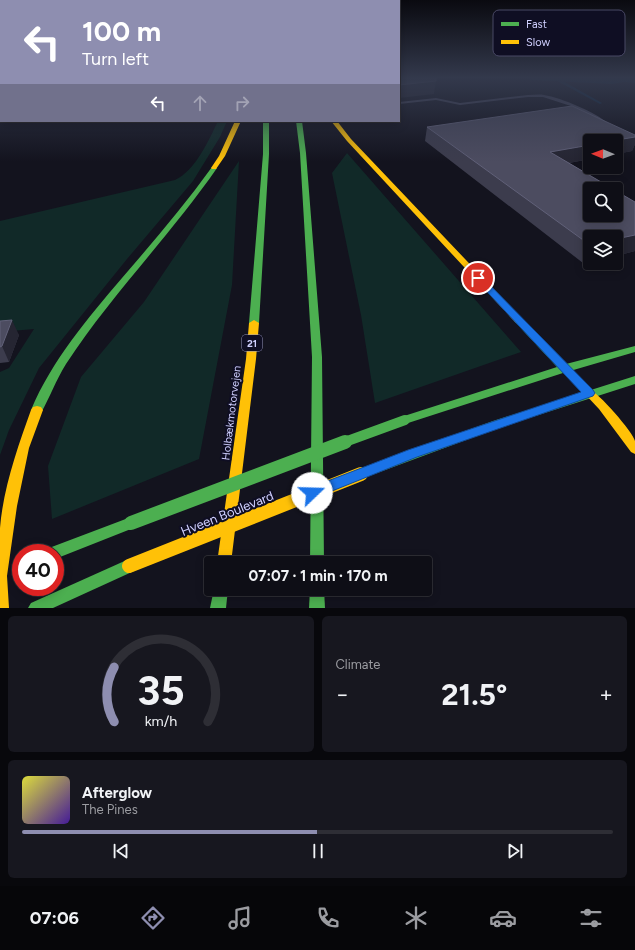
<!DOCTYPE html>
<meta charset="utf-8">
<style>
:root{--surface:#0e0e16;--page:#17171f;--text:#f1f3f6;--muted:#9b9ca1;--line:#2e2e35;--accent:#8e8eb0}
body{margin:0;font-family:Figtree,sans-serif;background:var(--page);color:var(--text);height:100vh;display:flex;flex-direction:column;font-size:15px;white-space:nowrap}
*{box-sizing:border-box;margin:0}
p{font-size:13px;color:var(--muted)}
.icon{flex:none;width:22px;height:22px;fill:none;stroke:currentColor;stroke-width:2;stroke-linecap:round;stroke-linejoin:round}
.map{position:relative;height:608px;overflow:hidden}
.details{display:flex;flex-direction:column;gap:8px;padding:8px;background:#08080c;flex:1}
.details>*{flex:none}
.top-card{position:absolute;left:0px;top:0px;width:400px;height:122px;box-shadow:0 2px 10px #0003,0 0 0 1px var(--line);background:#8e8eb0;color:#fff;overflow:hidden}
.needle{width:26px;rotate:271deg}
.controls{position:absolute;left:583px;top:134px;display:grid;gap:8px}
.controls a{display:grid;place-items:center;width:40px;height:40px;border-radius:4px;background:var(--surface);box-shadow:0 2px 10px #0003,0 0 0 1px var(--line);font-size:20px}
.speed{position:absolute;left:12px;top:544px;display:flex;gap:8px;font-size:20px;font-weight:700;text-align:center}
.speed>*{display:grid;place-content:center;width:52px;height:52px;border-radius:50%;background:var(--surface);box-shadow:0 2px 10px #0003,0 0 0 1px var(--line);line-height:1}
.speed .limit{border:6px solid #d22;background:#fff;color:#111}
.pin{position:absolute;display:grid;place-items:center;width:34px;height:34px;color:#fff;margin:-17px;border:2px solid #fff;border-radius:50%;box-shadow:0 1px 4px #0007}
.me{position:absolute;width:44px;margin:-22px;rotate:69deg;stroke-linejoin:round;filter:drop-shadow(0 0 3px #0008)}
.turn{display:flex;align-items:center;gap:14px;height:84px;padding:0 16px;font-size:18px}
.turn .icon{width:52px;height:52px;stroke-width:2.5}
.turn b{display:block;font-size:28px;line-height:34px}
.lanes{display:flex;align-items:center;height:38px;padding:0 16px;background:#0003;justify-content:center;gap:20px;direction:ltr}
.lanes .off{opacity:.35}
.big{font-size:30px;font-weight:700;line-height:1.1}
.details .card{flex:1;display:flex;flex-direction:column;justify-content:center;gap:6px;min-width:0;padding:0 14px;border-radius:6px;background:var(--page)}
.details .dial{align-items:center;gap:0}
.dial svg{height:104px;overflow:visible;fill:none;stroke:var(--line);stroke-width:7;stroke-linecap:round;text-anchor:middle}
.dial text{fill:var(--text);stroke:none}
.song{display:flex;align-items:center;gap:12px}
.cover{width:48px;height:48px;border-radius:6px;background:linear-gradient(135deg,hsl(60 70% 55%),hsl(260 70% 35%))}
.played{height:4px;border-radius:2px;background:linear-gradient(90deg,var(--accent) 50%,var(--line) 50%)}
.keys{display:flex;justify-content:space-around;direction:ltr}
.heat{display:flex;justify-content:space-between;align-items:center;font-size:22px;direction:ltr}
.details .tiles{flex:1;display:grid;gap:8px;grid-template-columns:1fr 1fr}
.card:last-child{grid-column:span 2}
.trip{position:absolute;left:204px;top:556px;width:228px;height:40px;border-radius:4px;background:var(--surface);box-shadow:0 2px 10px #0003,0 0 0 1px var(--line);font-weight:700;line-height:40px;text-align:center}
.tab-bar{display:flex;height:64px;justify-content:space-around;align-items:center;background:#060609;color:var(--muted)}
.tab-bar .icon{width:28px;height:28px}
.tab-bar .current{color:var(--accent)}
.tab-bar b{font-size:18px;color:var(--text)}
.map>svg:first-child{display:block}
.green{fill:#112928}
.water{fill:#0d2944}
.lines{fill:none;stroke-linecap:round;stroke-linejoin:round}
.stream{fill:#0d2944;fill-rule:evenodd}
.lane{fill:#48495f;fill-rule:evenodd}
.fast{fill:#4caf50;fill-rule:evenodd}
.slow{fill:#ffc107;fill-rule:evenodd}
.fast-bridge-far1{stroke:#4caf50;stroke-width:10}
.fast-bridge{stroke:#4caf50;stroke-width:14}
.slow-bridge{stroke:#ffc107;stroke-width:14}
.wall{fill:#3c3c4d}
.shaded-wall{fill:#252532}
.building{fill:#4c4c60;stroke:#616179}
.route{fill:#1a73e8;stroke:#114b97}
.labels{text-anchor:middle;stroke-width:4;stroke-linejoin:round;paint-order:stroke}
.shield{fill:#0f0e23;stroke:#9696bd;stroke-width:1}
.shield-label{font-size:10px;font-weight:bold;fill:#d0d0ff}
.street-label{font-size:11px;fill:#d0d0ff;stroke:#0f0e23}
.near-street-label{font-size:13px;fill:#d0d0ff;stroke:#0f0e23}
.key{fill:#0f0e23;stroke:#494865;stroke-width:1}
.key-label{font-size:11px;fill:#d0d0ff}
</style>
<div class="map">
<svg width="635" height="608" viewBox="0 0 635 608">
<rect width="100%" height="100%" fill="#13131e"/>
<g class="green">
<path d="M218,121H227L220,137L193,181L127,259L39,368L9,430L0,455V372L9,368L34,329L0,332V221L175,180C195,171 209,140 218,121Z"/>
<polygon points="347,153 521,352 375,403 361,315 332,173"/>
<polygon points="239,161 232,285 199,459 52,519 48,466 81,377 144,302"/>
</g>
<polygon class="water" points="522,77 628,77 635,78 635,83 624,82 612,84 532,80"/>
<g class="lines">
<polygon class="stream" points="559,80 561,80 602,103 600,104 559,82"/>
<path class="lane" d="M528,95C533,95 539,94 544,95C562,98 595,112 609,124L606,125L596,118L574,107L543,97H528L460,105L436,100L399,104V102L436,98L460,103Z"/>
<g class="fast">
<polygon points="263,121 269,121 269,154 259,323 254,326 249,323 263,154"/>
<polygon points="296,121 302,121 306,153 322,357 324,563 310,563 312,357 300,153"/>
<path d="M212,167L217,168C170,236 111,295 66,364C56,380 50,397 41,413L37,414L33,413L31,410C52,360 88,318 122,278C153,242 184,206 212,167Z"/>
<polygon points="519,318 522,319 566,364 635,346 635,352 570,371 569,373 563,373 405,424 401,423 399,420 401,417 557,367 516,323 514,321 516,319"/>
<polygon points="635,376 635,384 501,427 361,479 357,478 355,474 357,470 493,421"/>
<polygon points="131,517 136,519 138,523 136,527 55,559 55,553 47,553 49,548"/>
<polygon points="129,559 134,561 136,566 134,571 53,608 28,608 31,603"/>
<polygon points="214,589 228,589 226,608 210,608"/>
<polygon points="310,589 324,589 325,608 309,608"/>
</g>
<g class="slow">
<polygon points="235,121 241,121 225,156 216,169 212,169 211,168 219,156"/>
<polygon points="331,121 337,121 351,139 522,319 524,321 522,323 516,323 347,141"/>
<polygon points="254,320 259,323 256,359 231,563 217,563 246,359 249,323"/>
<path d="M589,389C598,392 633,432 635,441C635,445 635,450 635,454L631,452L599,409L584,393L585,390Z"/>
<path d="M37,406L41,407L43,410L29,448L17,506L7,576L9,608H0C0,582 0,554 0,528C3,489 18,446 31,410L33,407Z"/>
</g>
<polyline class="fast-bridge-far1" points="342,443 405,420"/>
<polyline class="fast-bridge" points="131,523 345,442"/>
<polyline class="slow-bridge" points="129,566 361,474"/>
</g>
<g class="wall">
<rect x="0" y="77" width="1" height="25"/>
<polygon points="427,127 635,135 635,144 632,151 569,163 635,202 635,251 616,256 616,237 590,262 583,263 425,141"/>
<polygon points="0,321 19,335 9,362 0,363"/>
</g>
<g class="shaded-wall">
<polygon points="436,81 434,94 399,98 399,85"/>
<polygon points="635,137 635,144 632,151 616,154 616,141 611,141"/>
<polygon points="590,145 590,159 546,167 550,152"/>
<polygon points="635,235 635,251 616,256 616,239"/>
<polygon points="590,245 590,262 583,263"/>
<polygon points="12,320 19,335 9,362 2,346"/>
</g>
<g class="building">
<rect x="0" y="77" width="1" height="5"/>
<polygon points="399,77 436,77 436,81 399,85"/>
<polygon points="1,89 1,97 0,97 0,90"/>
<polygon points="572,106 635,135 635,137 611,141 590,141 590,145 550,152 613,189 590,189 590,215 616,215 616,191 635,202 635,235 616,239 616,237 590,237 590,245 427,127"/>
<polygon points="12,320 2,346 0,347 0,321"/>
</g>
<linearGradient id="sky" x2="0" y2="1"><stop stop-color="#0a0a10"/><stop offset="0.48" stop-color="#33394c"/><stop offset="1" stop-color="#33394c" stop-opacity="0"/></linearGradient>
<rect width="635" height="162" fill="url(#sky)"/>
<polygon class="route" points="478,275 481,276 593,390 595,393 593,396 417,457 312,499 307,497 305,493 307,489 408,450 581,392 475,279 474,278"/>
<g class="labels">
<rect class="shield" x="242" y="335" width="20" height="16" rx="3"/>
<g class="shield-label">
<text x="252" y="347">21</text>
</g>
<g class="street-label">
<text transform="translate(231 413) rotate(-83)" y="4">Holbækmotorvejen</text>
</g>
<g class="near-street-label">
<text transform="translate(227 513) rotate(-22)" y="5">Hveen Boulevard</text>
</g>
</g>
<rect x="493" y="10" width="132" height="46" rx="6" class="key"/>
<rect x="501" y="22" width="18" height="4" fill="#4caf50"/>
<rect x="501" y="40" width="18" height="4" fill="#ffc107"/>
<g class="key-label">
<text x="526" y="28">Fast</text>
<text x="526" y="46">Slow</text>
</g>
</svg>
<div class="controls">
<a><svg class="needle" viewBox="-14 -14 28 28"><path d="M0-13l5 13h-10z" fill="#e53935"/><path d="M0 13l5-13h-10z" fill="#9b9ca1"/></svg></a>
<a><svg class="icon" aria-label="search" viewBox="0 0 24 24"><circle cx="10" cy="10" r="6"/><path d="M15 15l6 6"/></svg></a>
<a><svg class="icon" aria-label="layers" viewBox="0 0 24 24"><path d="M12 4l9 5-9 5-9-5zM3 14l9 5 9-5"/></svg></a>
</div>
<div class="speed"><div class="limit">40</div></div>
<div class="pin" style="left:478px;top:278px;background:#d93025"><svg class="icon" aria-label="arrive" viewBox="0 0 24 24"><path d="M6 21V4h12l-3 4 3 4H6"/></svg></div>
<svg class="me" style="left:312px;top:493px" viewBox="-20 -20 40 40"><circle r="19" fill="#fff"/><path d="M0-13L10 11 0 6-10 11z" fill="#1a73e8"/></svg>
<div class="trip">07:07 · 1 min · 170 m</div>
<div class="top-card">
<div class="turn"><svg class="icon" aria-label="left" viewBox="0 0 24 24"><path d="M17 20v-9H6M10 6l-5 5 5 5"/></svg><div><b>100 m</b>Turn left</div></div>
<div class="lanes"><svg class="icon" aria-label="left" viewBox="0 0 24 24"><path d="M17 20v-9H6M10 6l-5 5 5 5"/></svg><svg class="icon off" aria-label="ahead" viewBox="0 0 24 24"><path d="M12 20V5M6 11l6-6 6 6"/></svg><svg class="icon off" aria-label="right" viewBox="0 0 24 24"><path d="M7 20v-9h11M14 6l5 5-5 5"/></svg></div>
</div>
</div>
<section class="details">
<div class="tiles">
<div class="card dial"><svg viewBox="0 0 100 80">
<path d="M14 69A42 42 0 1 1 86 69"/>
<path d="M14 69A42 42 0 0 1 14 27" stroke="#8e8eb0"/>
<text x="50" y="56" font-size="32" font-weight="700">35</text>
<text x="50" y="72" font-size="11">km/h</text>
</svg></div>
<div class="card"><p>Climate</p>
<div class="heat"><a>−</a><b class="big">21.5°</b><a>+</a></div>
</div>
<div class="card">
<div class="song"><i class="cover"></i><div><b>Afterglow</b><p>The Pines</p></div></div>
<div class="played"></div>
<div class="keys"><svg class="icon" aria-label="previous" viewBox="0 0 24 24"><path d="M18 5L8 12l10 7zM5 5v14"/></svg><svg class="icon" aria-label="pause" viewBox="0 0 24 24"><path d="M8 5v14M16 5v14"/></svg><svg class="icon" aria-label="next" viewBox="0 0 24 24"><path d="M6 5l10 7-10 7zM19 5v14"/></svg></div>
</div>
</div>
</section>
<nav class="tab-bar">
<b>07:06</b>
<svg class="icon current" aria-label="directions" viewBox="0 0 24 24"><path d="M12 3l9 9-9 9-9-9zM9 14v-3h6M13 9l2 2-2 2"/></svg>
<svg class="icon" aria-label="music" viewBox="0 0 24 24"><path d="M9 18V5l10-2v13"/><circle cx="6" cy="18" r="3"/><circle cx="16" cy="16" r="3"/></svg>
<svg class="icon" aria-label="phone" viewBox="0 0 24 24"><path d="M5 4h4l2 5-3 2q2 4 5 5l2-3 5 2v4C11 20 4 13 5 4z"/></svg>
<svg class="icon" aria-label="climate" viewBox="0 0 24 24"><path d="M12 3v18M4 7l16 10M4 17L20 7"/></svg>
<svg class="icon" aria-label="car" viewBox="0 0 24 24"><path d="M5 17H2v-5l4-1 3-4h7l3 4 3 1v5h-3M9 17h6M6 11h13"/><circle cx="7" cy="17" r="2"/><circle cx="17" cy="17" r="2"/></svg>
<svg class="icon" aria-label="filters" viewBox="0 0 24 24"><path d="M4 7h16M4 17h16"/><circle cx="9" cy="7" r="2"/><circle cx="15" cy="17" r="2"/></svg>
</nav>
